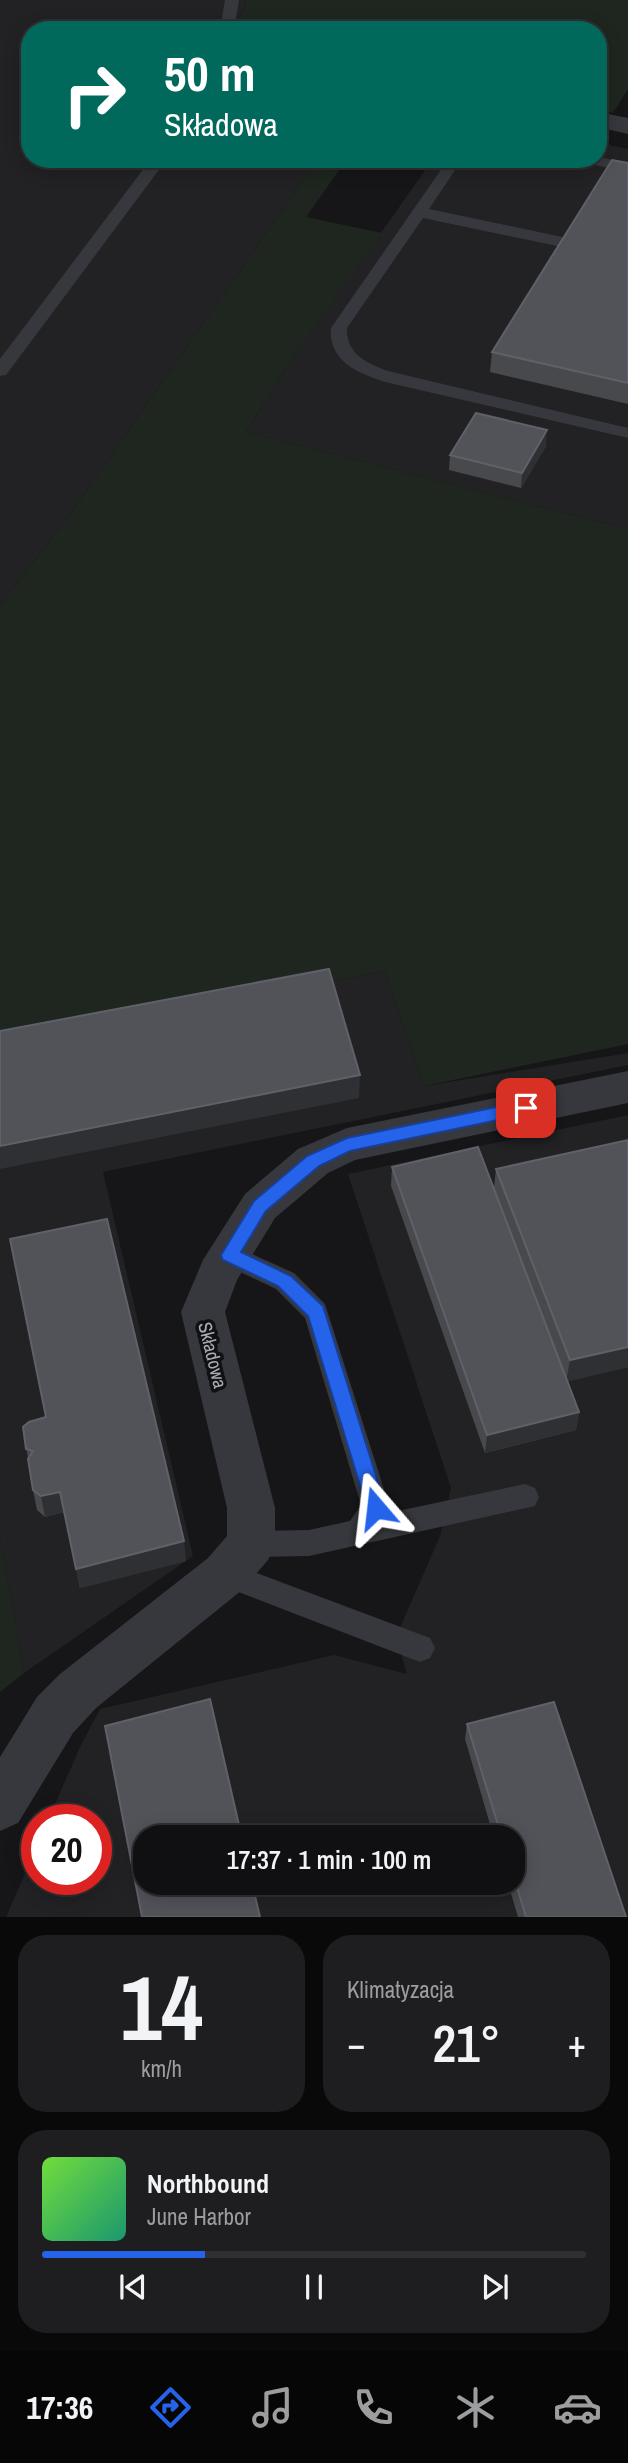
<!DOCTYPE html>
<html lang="pl">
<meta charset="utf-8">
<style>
:root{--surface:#101012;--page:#1e1e20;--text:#f1f3f6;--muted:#9c9d9f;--line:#303032;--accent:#2563eb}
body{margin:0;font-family:"Archivo Narrow",sans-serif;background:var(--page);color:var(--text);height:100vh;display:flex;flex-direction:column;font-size:26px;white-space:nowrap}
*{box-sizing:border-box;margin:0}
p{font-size:23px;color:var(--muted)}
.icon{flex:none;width:38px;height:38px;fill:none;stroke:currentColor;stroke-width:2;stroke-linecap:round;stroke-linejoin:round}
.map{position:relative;height:1917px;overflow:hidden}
.sheet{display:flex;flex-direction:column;gap:18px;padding:18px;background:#09090a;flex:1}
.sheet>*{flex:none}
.hud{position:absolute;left:21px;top:21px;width:586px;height:147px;border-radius:28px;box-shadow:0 4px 18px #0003,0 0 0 2px var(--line);background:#00695c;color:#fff;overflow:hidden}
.speed{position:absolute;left:21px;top:1804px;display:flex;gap:14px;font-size:35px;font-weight:700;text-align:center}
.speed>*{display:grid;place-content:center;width:91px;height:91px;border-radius:50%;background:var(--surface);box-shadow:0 4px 18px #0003,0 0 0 2px var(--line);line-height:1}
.speed .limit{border:10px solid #d22;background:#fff;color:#111}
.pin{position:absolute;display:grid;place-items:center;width:60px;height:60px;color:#fff;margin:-30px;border-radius:14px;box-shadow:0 4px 10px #0006}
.me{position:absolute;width:77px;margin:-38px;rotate:343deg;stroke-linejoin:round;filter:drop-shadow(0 0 5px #0008)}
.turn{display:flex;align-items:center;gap:24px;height:147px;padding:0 28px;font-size:32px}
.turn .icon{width:91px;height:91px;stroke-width:2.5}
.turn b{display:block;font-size:49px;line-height:60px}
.big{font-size:52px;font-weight:600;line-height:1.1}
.sheet .card{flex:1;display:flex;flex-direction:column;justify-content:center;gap:10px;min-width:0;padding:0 24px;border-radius:28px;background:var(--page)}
.sheet .dial{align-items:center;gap:0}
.dial b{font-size:91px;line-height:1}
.song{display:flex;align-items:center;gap:21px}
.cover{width:84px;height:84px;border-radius:10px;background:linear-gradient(135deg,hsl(100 70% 55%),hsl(160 70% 35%))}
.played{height:7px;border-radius:4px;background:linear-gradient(90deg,var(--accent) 30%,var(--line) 30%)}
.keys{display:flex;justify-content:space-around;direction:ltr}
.heat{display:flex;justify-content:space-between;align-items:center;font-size:38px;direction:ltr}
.sheet .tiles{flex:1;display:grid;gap:18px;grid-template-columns:1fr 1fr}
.card:last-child{grid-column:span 2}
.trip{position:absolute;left:133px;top:1825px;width:392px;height:70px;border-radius:28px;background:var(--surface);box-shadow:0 4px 18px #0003,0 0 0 2px var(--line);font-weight:600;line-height:70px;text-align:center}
.dock{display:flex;height:112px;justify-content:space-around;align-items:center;background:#060607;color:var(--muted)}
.dock .icon{width:49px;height:49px}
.dock .selected{color:var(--accent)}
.dock b{font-size:32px;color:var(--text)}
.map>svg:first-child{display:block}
.built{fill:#222225;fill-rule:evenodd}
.green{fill:#1e261f}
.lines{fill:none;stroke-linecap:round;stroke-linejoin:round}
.lane{fill:#37383d;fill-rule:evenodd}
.street{fill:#37383d;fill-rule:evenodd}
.wall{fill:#47494d}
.shaded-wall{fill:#2f3033}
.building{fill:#525359;stroke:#5f6168;stroke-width:2}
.route{fill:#2563eb;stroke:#184099;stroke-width:2}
.labels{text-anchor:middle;stroke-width:7;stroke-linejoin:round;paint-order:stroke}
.street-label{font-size:19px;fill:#a8adb8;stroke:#111113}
</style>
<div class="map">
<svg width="628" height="1917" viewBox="0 0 628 1917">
<rect width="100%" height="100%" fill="#161618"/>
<g class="built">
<polygon points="0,0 246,0 245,7 232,30 30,30 30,159 318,159 69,516 0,605"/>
<polygon points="599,143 628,149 628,529 246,432 287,366 433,159 598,159"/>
<polygon points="385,971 424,1086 628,1053 628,1065 103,1172 193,1556 24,1673 0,1537 0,1044"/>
<path d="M628,1115V1917H6L37,1846V1880H96V1820H48L81,1745L100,1709L334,1655L407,1674L396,1637L440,1536L451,1488L348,1174ZM145,1838H513V1883H145Z"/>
</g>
<g class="green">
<polygon points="246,0 628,0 628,89 613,113 599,109 598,30 232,30 245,7"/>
<polygon points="318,159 347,159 306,217 382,233 287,366 246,432 628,529 628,1044 424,1086 385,971 0,1044 0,605 69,516"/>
<polygon points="0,1537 24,1673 0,1692"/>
</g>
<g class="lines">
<g class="lane">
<polygon points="225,0 239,0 234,30 220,30"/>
<polygon points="598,157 628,163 628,173 584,162 581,159 598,159"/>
<polygon points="151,159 167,159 6,375 0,376 0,359"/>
<path d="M451,159H469L455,170L429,209L567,238L575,243L567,248L423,218L347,328C346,354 366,363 388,371L628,428V438L385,382C358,373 328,361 331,328L445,164Z"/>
<polygon points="230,1244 294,1273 325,1304 390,1508 388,1513 525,1484 535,1488 539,1497 535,1506 309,1556 251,1557 241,1553 237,1544 241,1535 251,1531 309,1530 350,1521 361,1505 305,1318 276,1289 221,1263 217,1255 221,1247"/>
<polygon points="225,1561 430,1638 435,1648 430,1658 420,1662 215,1583 211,1574 215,1565"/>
</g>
<g class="street">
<polygon points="598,112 628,118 628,134 598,127"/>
<polygon points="628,1071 628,1103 355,1160 328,1173 275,1218 237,1280 225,1312 275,1508 275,1544 268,1560 242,1590 96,1708 73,1733 18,1823 0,1831 0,1757 37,1697 60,1674 208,1558 227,1536 227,1508 181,1312 203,1260 245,1194 298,1149 347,1128"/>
</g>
</g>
<g class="wall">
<polygon points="628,163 628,404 490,372 492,352"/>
<polygon points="546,446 521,488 449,470 450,455"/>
<polygon points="628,1140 628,1367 568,1381 579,1412 576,1430 485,1453 391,1186 392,1167 494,1187 496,1169"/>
<polygon points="23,1427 186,1561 80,1588 64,1512 45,1517 37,1510 33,1490"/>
<polygon points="467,1724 626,1917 518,1917 508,1883 513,1883 513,1838 494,1838 465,1739"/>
</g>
<g class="shaded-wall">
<polygon points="547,430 546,446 521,488 522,473"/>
<polygon points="360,1075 359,1098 0,1169 0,1146"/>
<polygon points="628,1347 628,1367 566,1382 570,1360"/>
<polygon points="579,1412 576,1430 485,1453 487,1435"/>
<polygon points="60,1492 64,1512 45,1517 41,1496"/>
<polygon points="184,1541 186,1561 80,1588 76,1569"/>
</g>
<g class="building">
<polygon points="612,160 628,163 628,383 492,352"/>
<polygon points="476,413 547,430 522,473 450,455"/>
<polygon points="329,969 360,1075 0,1146 0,1031"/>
<polygon points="628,1140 628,1347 570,1360 496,1169"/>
<polygon points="478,1147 579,1412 487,1435 392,1167"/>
<polygon points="107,1219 184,1541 76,1569 60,1492 41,1496 33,1490 28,1459 33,1451 26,1449 23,1427 29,1422 46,1417 10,1239"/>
<polygon points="210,1699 242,1838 145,1838 145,1883 252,1883 260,1917 142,1917 105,1726"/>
<polygon points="554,1702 626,1917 526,1917 513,1874 513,1838 502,1838 467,1724"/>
</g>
<polygon class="route" points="526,1101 532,1103 534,1108 532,1113 350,1151 319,1166 266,1211 241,1252 291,1276 323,1306 386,1508 383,1515 376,1517 370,1515 367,1508 308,1316 278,1286 223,1260 221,1255 254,1201 307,1156 347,1138"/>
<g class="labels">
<g class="street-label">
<text transform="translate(213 1355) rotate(76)" y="7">Składowa</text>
</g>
</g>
</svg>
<div class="speed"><div class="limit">20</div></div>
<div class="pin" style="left:526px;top:1108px;background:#d93025"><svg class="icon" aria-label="arrive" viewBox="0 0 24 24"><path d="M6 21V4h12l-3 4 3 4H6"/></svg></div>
<svg class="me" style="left:376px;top:1508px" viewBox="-20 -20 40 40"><path d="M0-17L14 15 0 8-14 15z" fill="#2563eb" stroke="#fff" stroke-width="4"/></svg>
<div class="trip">17:37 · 1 min · 100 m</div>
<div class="hud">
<div class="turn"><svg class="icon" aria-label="right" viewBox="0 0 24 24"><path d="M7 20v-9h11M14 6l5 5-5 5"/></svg><div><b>50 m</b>Składowa</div></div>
</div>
</div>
<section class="sheet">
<div class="tiles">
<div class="card dial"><b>14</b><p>km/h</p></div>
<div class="card"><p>Klimatyzacja</p>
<div class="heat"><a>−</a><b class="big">21°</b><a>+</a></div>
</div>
<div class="card">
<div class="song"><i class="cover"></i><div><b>Northbound</b><p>June Harbor</p></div></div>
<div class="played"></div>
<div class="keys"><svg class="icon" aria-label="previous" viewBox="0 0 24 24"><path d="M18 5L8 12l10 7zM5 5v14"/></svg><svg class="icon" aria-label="pause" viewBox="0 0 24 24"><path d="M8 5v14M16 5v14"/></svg><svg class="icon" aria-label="next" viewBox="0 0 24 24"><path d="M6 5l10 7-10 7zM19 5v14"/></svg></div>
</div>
</div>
</section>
<nav class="dock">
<b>17:36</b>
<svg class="icon selected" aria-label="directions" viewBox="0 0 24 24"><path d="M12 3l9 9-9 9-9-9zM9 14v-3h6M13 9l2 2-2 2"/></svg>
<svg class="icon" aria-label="music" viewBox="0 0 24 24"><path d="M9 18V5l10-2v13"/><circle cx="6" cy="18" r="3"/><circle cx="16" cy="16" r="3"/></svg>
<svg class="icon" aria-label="phone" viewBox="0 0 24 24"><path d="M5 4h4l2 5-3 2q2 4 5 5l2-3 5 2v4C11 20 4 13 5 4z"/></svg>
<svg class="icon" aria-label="climate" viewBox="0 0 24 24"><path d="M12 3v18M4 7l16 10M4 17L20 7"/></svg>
<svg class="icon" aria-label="car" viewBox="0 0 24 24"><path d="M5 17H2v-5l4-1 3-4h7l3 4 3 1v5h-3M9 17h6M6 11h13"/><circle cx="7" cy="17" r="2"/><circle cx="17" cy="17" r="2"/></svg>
</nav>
